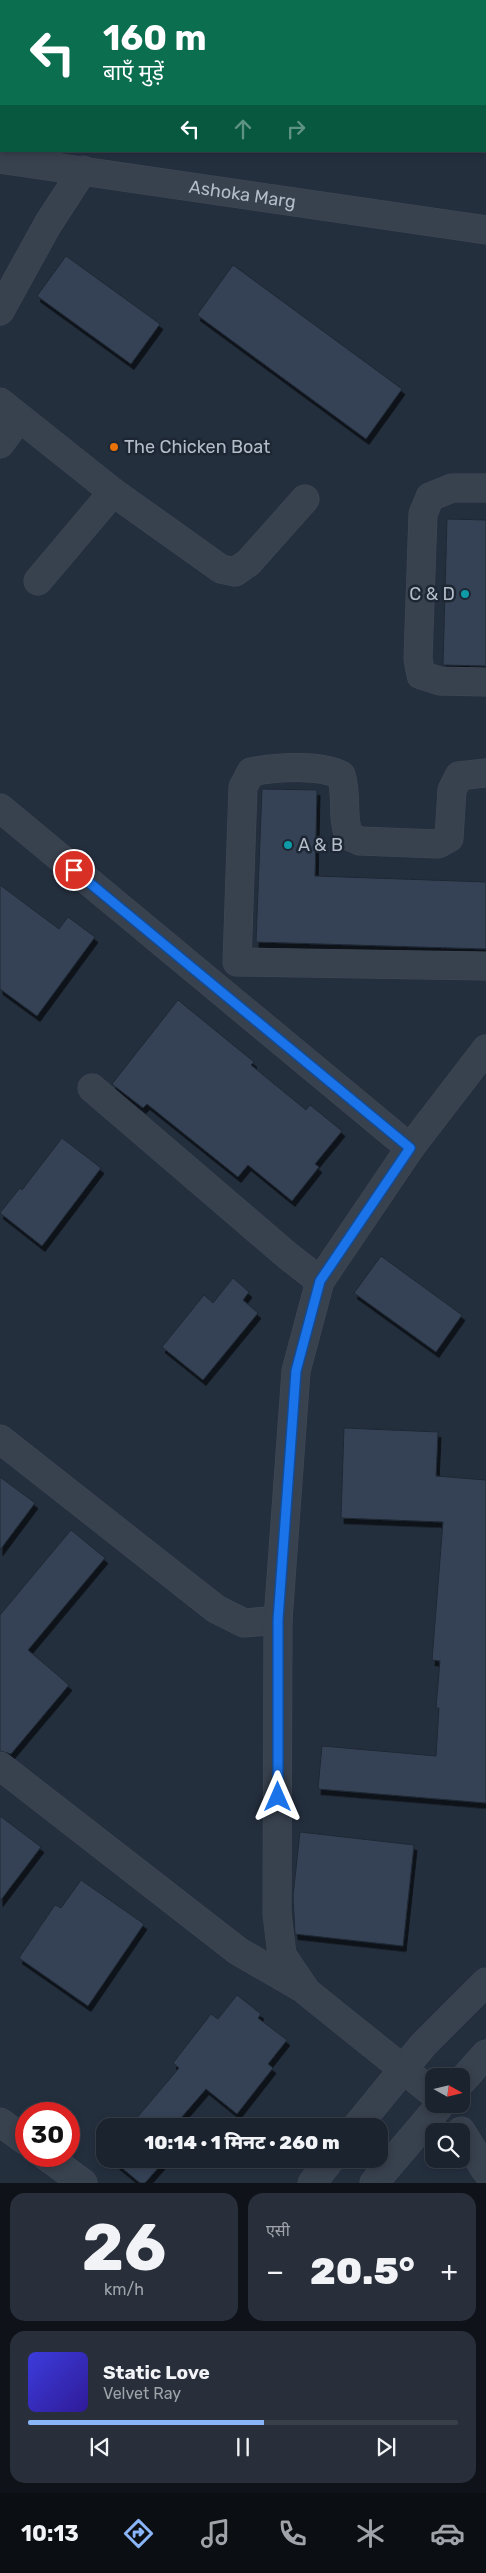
<!DOCTYPE html>
<html lang="hi">
<meta charset="utf-8">
<style>
:root{--surface:#1b232e;--page:#282f3a;--text:#f1f3f6;--muted:#a0a4aa;--line:#39404a;--accent:#8ab4f8}
body{margin:0;font-family:Rubik,"Noto Sans Devanagari",sans-serif;background:var(--page);color:var(--text);height:100vh;display:flex;flex-direction:column;font-size:19px;white-space:nowrap}
*{box-sizing:border-box;margin:0}
p{font-size:16px;color:var(--muted)}
.icon{flex:none;width:28px;height:28px;fill:none;stroke:currentColor;stroke-width:2;stroke-linecap:round;stroke-linejoin:round}
.map{position:relative;height:2183px;overflow:hidden}
.sheet{display:flex;flex-direction:column;gap:10px;padding:10px;background:#0f1319;flex:1}
.sheet>*{flex:none}
.banner{position:absolute;left:0px;top:0px;width:486px;height:152px;box-shadow:0 2px 8px #0003,0 0 0 1px var(--line);background:#0b6e4f;color:#fff;overflow:hidden}
.needle{width:32px;rotate:98deg}
.tools{position:absolute;left:425px;top:2068px;display:grid;gap:10px}
.tools a{display:grid;place-items:center;width:45px;height:45px;border-radius:10px;background:var(--surface);box-shadow:0 2px 8px #0003,0 0 0 1px var(--line);font-size:25px}
.speed{position:absolute;left:15px;top:2102px;display:flex;gap:10px;font-size:25px;font-weight:700;text-align:center}
.speed>*{display:grid;place-content:center;width:65px;height:65px;border-radius:50%;background:var(--surface);box-shadow:0 2px 8px #0003,0 0 0 1px var(--line);line-height:1}
.speed .limit{border:8px solid #d22;background:#fff;color:#111}
.pin{position:absolute;display:grid;place-items:center;width:42px;height:42px;color:#fff;margin:-21px;border:2px solid #fff;border-radius:50%;box-shadow:0 1px 5px #0007}
.me{position:absolute;width:55px;margin:-28px;rotate:0deg;stroke-linejoin:round;filter:drop-shadow(0 0 4px #0008)}
.turn{display:flex;align-items:center;gap:18px;height:105px;padding:0 20px;font-size:22px}
.turn .icon{width:65px;height:65px;stroke-width:2.5}
.turn b{display:block;font-size:35px;line-height:42px}
.lanes{display:flex;align-items:center;height:48px;padding:0 20px;background:#0003;justify-content:center;gap:25px;direction:ltr}
.lanes .off{opacity:.35}
.big{font-size:38px;font-weight:800;line-height:1.1}
.sheet .tile{flex:1;display:flex;flex-direction:column;justify-content:center;gap:8px;min-width:0;padding:0 18px;border-radius:15px;background:var(--page)}
.sheet .dial{align-items:center;gap:0}
.dial b{font-size:65px;line-height:1}
.song{display:flex;align-items:center;gap:15px}
.cover{width:60px;height:60px;border-radius:8px;background:linear-gradient(135deg,hsl(240 70% 55%),hsl(250 70% 35%))}
.played{height:5px;border-radius:2px;background:linear-gradient(90deg,var(--accent) 55%,var(--line) 55%)}
.keys{display:flex;justify-content:space-around;direction:ltr}
.heat{display:flex;justify-content:space-between;align-items:center;font-size:28px;direction:ltr}
.sheet .tiles{flex:1;display:grid;gap:10px;grid-template-columns:1fr 1fr}
.tile:last-child{grid-column:span 2}
.trip{position:absolute;left:96px;top:2118px;width:292px;height:50px;border-radius:15px;background:var(--surface);box-shadow:0 2px 8px #0003,0 0 0 1px var(--line);font-weight:800;line-height:50px;text-align:center}
.menu{display:flex;height:80px;justify-content:space-around;align-items:center;background:#0b0e12;color:var(--muted)}
.menu .icon{width:35px;height:35px}
.menu .active{color:var(--accent)}
.menu b{font-size:22px;color:var(--text)}
.map>svg:first-child{display:block}
.building{fill:#364354;stroke:#1f2835;filter:url(#shadow)}
.lines{fill:none;stroke-linecap:round;stroke-linejoin:round}
.minor-casing{stroke:#414a57;stroke-width:29}
.minor{stroke:#38414e;stroke-width:28}
.route-casing{stroke:#114b97;stroke-width:12}
.route{stroke:#1a73e8;stroke-width:9}
.food-dot{fill:#e8710a;stroke:#1d2633;stroke-width:2}
.culture-dot{fill:#0f9aa8;stroke:#1d2633;stroke-width:2}
.labels{text-anchor:middle;stroke-width:5;stroke-linejoin:round;paint-order:stroke}
.street-label{font-size:18px;fill:#b4bcc9;stroke:#1d2633}
.poi-label{font-size:18px;fill:#b4bcc9;stroke:#1d2633;text-anchor:start}
</style>
<div class="map">
<svg width="486" height="2183" viewBox="0 0 486 2183">
<defs>
<filter id="shadow"><feDropShadow dx="3" dy="5.5" stdDeviation="0" flood-color="#0009"/></filter>
</defs>
<rect width="100%" height="100%" fill="#242f3e"/>
<g class="building">
<polygon points="66,256 160,324 131,364 37,296"/>
<polygon points="233,265 402,389 366,439 197,315"/>
<polygon points="447,519 486,520 486,666 443,665"/>
<polygon points="262,789 317,790 315,876 486,882 486,949 256,942"/>
<polygon points="0,885 59,929 68,917 95,937 37,1016 0,989"/>
<polygon points="178,1000 254,1062 251,1065 306,1110 310,1105 342,1131 315,1164 319,1167 292,1201 248,1165 238,1177 147,1104 143,1108 112,1084"/>
<polygon points="62,1138 101,1168 42,1246 0,1213 20,1188 22,1190"/>
<polygon points="381,1256 462,1315 436,1352 354,1293"/>
<polygon points="233,1278 249,1292 243,1300 258,1313 203,1380 162,1347 204,1295 213,1303"/>
<polygon points="344,1428 438,1432 436,1476 486,1480 486,1803 318,1789 322,1746 436,1756 439,1708 436,1708 440,1661 432,1660 443,1522 341,1518"/>
<polygon points="0,1477 35,1503 0,1550"/>
<polygon points="71,1530 105,1558 28,1650 69,1685 11,1754 0,1751 0,1615"/>
<polygon points="0,1816 41,1847 0,1901"/>
<polygon points="300,1832 414,1845 403,1946 295,1934 293,1896"/>
<polygon points="81,1880 144,1924 88,2006 19,1958 55,1905 61,1908"/>
<polygon points="237,1995 261,2014 258,2018 287,2040 268,2064 273,2068 237,2114 206,2089 174,2126 130,2126 179,2068 173,2063 211,2014 218,2019"/>
<polygon points="111,2159 166,2159 145,2183 140,2183"/>
</g>
<g class="lines">
<g class="minor-casing">
<g id="minor">
<path id="s1" d="M0,159L486,230"/>
<polyline points="0,311 48,224 83,170"/>
<polyline points="0,402 113,492 221,569 235,572 248,563 305,499"/>
<polyline points="0,444 19,418"/>
<polyline points="486,488 452,488 430,497 423,514 418,659 421,675 440,681 486,682"/>
<polyline points="38,581 113,492"/>
<path d="M486,773L459,776L452,790L449,838L438,844L360,841L349,836C341,816 348,796 341,775C318,764 276,767 251,772L243,787L237,962L486,966"/>
<polyline points="0,808 410,1148"/>
<polyline points="92,1088 288,1256 320,1281"/>
<polyline points="0,1439 216,1609 244,1623 278,1620"/>
<polyline points="0,1766 238,1951 302,1988"/>
<polyline points="461,2082 486,2054"/>
<polyline points="434,2094 307,1992 282,1955 277,1914 278,1620 296,1371 320,1281 410,1148 486,1049"/>
<polyline points="0,2122 26,2141"/>
<polyline points="357,2126 423,2045 486,1982"/>
<polyline points="461,2131 486,2171"/>
<polyline points="46,2156 83,2183"/>
<polyline points="312,2183 331,2159"/>
<polyline points="374,2183 441,2104"/>
</g>
</g>
<use href="#minor" class="minor"/>
</g>
<g class="lines">
<g class="route-casing">
<polyline id="route" points="74,870 410,1148 320,1281 296,1371 278,1620 278,1797"/>
</g>
<use href="#route" class="route"/>
</g>
<circle class="food-dot" cx="114" cy="447" r="5"/>
<g class="culture-dot">
<circle cx="465" cy="594" r="5"/>
<circle cx="288" cy="845" r="5"/>
</g>
<g class="labels">
<g class="street-label">
<text dy="6" stroke="none"><textPath href="#s1" startOffset="245">Ashoka Marg</textPath></text>
</g>
<g class="poi-label">
<text x="124" y="453">The Chicken Boat</text>
<text x="455" y="600" text-anchor="end">C &amp; D</text>
<text x="298" y="851">A &amp; B</text>
</g>
</g>
</svg>
<div class="tools">
<a><svg class="needle" viewBox="-14 -14 28 28"><path d="M0-13l5 13h-10z" fill="#e53935"/><path d="M0 13l5-13h-10z" fill="#a0a4aa"/></svg></a>
<a><svg class="icon" aria-label="search" viewBox="0 0 24 24"><circle cx="10" cy="10" r="6"/><path d="M15 15l6 6"/></svg></a>
</div>
<div class="speed"><div class="limit">30</div></div>
<div class="pin" style="left:74px;top:870px;background:#d93025"><svg class="icon" aria-label="arrive" viewBox="0 0 24 24"><path d="M6 21V4h12l-3 4 3 4H6"/></svg></div>
<svg class="me" style="left:278px;top:1797px" viewBox="-20 -20 40 40"><path d="M0-17L14 15 0 8-14 15z" fill="#1a73e8" stroke="#fff" stroke-width="4"/></svg>
<div class="trip">10:14 · 1 मिनट · 260 m</div>
<div class="banner">
<div class="turn"><svg class="icon" aria-label="left" viewBox="0 0 24 24"><path d="M17 20v-9H6M10 6l-5 5 5 5"/></svg><div><b>160 m</b>बाएँ मुड़ें</div></div>
<div class="lanes"><svg class="icon" aria-label="left" viewBox="0 0 24 24"><path d="M17 20v-9H6M10 6l-5 5 5 5"/></svg><svg class="icon off" aria-label="ahead" viewBox="0 0 24 24"><path d="M12 20V5M6 11l6-6 6 6"/></svg><svg class="icon off" aria-label="right" viewBox="0 0 24 24"><path d="M7 20v-9h11M14 6l5 5-5 5"/></svg></div>
</div>
</div>
<section class="sheet">
<div class="tiles">
<div class="tile dial"><b>26</b><p>km/h</p></div>
<div class="tile"><p>एसी</p>
<div class="heat"><a>−</a><b class="big">20.5°</b><a>+</a></div>
</div>
<div class="tile">
<div class="song"><i class="cover"></i><div><b>Static Love</b><p>Velvet Ray</p></div></div>
<div class="played"></div>
<div class="keys"><svg class="icon" aria-label="previous" viewBox="0 0 24 24"><path d="M18 5L8 12l10 7zM5 5v14"/></svg><svg class="icon" aria-label="pause" viewBox="0 0 24 24"><path d="M8 5v14M16 5v14"/></svg><svg class="icon" aria-label="next" viewBox="0 0 24 24"><path d="M6 5l10 7-10 7zM19 5v14"/></svg></div>
</div>
</div>
</section>
<nav class="menu">
<b>10:13</b>
<svg class="icon active" aria-label="directions" viewBox="0 0 24 24"><path d="M12 3l9 9-9 9-9-9zM9 14v-3h6M13 9l2 2-2 2"/></svg>
<svg class="icon" aria-label="music" viewBox="0 0 24 24"><path d="M9 18V5l10-2v13"/><circle cx="6" cy="18" r="3"/><circle cx="16" cy="16" r="3"/></svg>
<svg class="icon" aria-label="phone" viewBox="0 0 24 24"><path d="M5 4h4l2 5-3 2q2 4 5 5l2-3 5 2v4C11 20 4 13 5 4z"/></svg>
<svg class="icon" aria-label="climate" viewBox="0 0 24 24"><path d="M12 3v18M4 7l16 10M4 17L20 7"/></svg>
<svg class="icon" aria-label="car" viewBox="0 0 24 24"><path d="M5 17H2v-5l4-1 3-4h7l3 4 3 1v5h-3M9 17h6M6 11h13"/><circle cx="7" cy="17" r="2"/><circle cx="17" cy="17" r="2"/></svg>
</nav>
